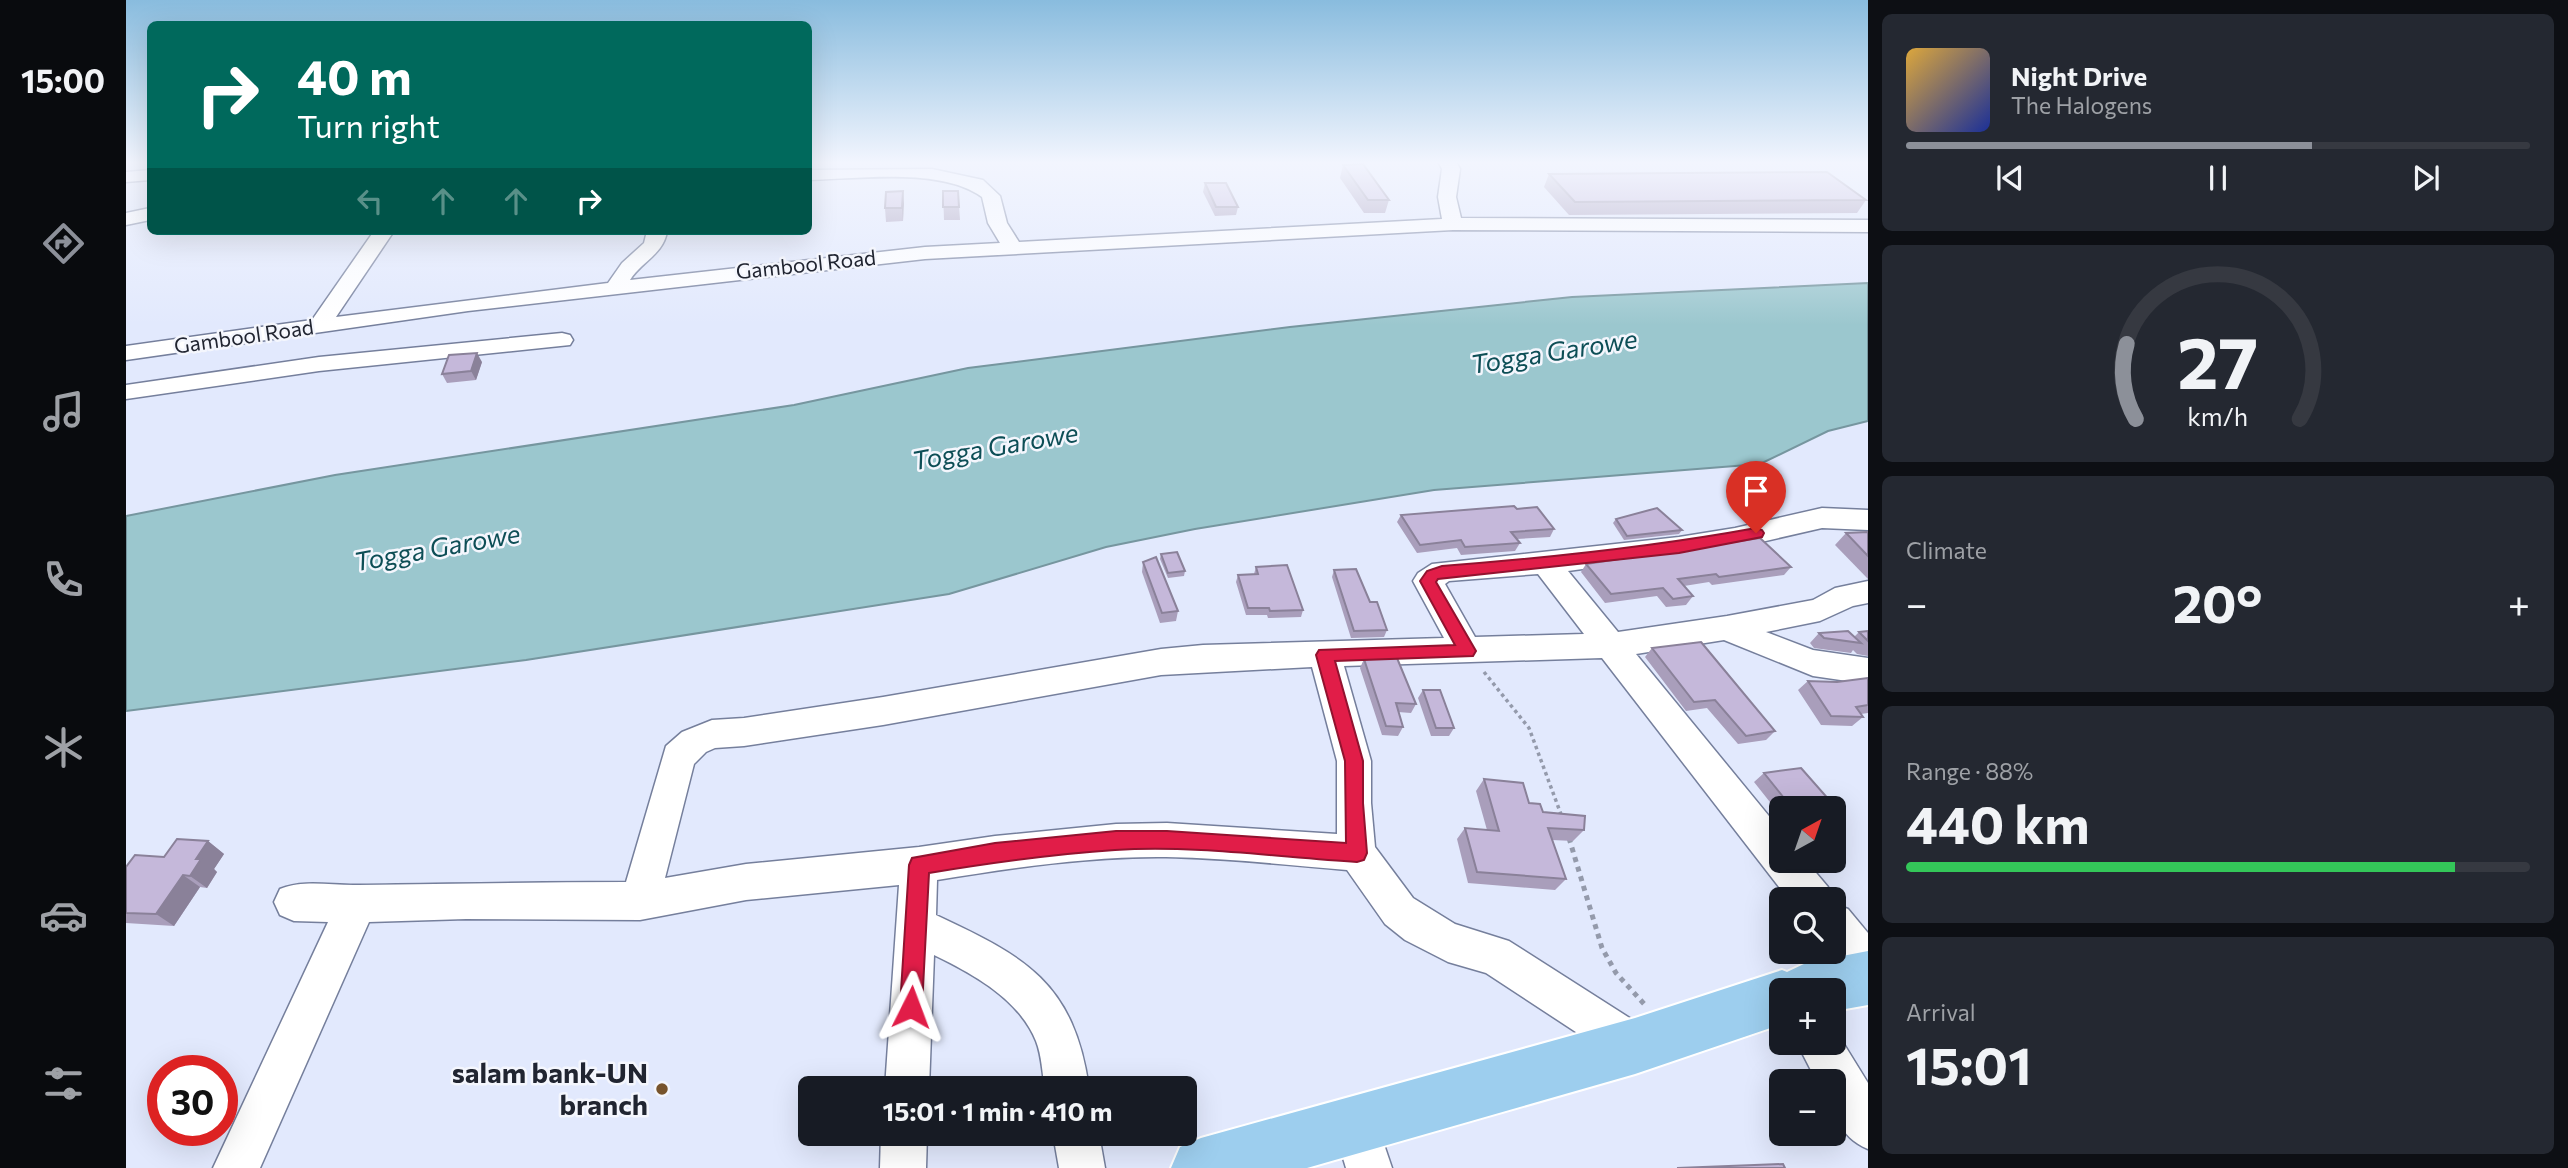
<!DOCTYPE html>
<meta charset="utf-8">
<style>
:root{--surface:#171b24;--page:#242831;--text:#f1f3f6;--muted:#9ea1a6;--line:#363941;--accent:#8c9099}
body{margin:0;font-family:Commissioner,sans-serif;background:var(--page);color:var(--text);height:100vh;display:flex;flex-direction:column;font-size:26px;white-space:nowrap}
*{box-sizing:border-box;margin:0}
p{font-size:23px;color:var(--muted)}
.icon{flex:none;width:38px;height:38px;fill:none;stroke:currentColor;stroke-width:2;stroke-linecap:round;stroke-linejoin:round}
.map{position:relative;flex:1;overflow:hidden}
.details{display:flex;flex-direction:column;gap:14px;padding:14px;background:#0d0f14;width:700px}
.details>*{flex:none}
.hud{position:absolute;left:21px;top:21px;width:665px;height:214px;border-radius:10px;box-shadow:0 7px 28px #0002;background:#00695c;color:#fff;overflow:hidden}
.needle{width:46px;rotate:40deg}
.fabs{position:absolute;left:1643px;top:796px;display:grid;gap:14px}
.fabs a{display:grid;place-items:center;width:77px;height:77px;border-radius:10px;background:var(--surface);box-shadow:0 7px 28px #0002;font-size:35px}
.speed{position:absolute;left:21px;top:1055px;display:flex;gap:14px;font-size:35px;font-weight:700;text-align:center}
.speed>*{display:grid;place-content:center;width:91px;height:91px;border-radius:50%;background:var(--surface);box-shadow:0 7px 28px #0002;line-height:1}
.speed .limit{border:10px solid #d22;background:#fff;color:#111}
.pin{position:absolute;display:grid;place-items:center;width:60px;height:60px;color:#fff;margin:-72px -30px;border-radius:50% 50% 50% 0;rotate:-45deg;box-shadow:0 0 7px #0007}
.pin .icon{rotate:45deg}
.me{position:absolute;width:77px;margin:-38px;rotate:3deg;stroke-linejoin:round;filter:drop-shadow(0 0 5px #0008)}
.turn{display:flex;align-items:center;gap:24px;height:147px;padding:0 35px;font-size:32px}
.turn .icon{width:91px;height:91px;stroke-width:2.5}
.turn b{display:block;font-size:49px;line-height:60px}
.lanes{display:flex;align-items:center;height:66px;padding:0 35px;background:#0003;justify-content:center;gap:35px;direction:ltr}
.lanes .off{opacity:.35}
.big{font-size:52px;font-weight:700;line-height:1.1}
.details .widget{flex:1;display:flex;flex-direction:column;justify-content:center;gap:10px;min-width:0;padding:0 24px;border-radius:10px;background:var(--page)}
.details .dial{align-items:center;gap:0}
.dial svg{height:182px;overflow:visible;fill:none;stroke:var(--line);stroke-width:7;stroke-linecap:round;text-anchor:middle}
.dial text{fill:var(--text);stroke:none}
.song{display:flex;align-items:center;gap:21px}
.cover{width:84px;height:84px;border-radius:10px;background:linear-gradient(135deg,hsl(40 70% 55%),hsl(230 70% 35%))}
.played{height:7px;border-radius:4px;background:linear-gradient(90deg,var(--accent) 65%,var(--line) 65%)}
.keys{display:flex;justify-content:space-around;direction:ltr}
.heat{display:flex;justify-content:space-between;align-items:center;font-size:38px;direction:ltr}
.charge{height:10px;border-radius:5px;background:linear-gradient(90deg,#34c759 88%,var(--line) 0)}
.trip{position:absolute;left:672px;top:1076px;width:399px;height:70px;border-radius:10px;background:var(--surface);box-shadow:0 7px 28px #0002;font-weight:700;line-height:70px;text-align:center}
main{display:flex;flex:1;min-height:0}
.tabs{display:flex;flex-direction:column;width:126px;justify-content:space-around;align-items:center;background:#090b0e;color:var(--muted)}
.tabs .icon{width:49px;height:49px}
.tabs .current{color:var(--accent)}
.tabs b{font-size:32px;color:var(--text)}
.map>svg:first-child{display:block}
.water{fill:#9bc7ce;stroke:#76969f;stroke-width:2}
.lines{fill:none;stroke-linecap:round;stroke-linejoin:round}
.minor-casing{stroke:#757f9c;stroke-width:3}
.major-casing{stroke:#fff;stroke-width:4}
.path-far1{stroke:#949aab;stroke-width:3.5;stroke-dasharray:3.5 3.5;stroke-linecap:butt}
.path{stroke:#949aab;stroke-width:5;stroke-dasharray:5 5;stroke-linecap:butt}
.minor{fill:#fff;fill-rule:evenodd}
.major{fill:#9dceee;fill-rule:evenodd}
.wall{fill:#a99ebb}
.shaded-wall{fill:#8a8199}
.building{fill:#c5b8da;stroke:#8a8199;stroke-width:2}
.route{fill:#e11d48;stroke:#92132f;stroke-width:2}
.poi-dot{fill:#77542d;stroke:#f4f6fd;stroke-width:2.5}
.labels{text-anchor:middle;stroke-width:5;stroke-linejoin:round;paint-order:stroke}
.far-street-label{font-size:21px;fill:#212531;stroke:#f4f6fd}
.water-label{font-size:26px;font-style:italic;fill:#0d4e56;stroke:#f4f6fd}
.near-poi-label{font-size:28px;font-weight:bold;fill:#212531;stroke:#f4f6fd;text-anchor:end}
</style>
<main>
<nav class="tabs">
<b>15:00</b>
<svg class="icon current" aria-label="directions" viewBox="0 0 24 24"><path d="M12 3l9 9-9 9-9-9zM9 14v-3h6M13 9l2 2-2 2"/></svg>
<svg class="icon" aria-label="music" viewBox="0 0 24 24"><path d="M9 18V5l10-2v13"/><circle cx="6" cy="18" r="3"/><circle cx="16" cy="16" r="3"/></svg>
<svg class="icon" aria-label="phone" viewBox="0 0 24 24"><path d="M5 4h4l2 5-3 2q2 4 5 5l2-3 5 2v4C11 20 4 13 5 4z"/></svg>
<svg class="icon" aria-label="climate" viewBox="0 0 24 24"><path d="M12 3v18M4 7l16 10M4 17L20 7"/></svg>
<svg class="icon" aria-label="car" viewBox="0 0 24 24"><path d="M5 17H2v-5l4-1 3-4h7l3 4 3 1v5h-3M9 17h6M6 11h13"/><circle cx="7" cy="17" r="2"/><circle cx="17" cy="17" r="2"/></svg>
<svg class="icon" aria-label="filters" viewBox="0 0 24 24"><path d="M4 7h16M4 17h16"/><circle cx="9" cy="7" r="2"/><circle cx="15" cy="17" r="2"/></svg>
</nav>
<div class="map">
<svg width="1742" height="1168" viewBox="0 0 1742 1168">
<rect width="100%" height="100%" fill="#e2e9fd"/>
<polygon class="water" points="1742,283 1742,421 1702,431 1634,464 1308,490 1069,529 980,547 823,594 400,660 0,711 0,516 209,475 668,405 842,368 1164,327 1446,297"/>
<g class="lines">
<g class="minor-casing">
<g id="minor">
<path d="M1312,161H1330L1334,169L1330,197L1335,218L1742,220V232L1327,230L799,259L342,311L0,360V346L186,320L248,231H268L210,317L482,283L496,263L518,243L521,231H541C538,254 515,262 504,280L799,247L874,243L862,223L856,197C815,167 732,179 682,180V170L806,169L857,180L874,196L881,223L893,242L1316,219L1312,197L1316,169Z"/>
<polygon points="24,170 24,180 0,182 0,172"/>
<polygon points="24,208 24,220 0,225 0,213"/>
<polygon points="436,333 444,335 447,340 444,345 193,371 0,399 0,385 193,357"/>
<path d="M1696,508L1742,510V530L1696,528L1609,548L1442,571L1492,632L1601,616L1687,600L1709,588L1742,581V603L1727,606L1694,621L1640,632L1687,650L1742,658V684L1687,676L1598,640L1510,654L1656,832V861H1680L1702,887L1707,900H1663L1476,658L1218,666L1245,761V803L1249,847L1287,898L1329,924L1383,941L1524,1031L1531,1046L1524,1061L1509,1068L1494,1061L1360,973L1322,962L1279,940L1259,924L1221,870C1161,865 1100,858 1040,857C964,856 886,868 811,880L810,915C900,957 948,983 963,1088H919C916,1073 916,1056 910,1041C893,999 847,974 808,955L803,1088H759L773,885L620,900L514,920L340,919L243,922L134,1168H87L202,922L168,921L154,915L148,902L154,889C179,879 207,886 233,885C322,884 411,882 500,882L540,746L556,732L586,720L618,718L757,697L1035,649L1077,645L1318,638L1287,581L1292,573L1306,564L1553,537L1609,528ZM1412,574L1458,634L1349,637L1319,584L1323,581ZM1186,667L1211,761V834L1041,823L990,824L869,836L793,847L620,864L539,878L568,764L580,752L589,748L618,746L757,725L1035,675Z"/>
<polygon points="1708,904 1722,909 1742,933 1742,984 1728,978 1706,952"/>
<path d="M1708,1028L1742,1083V1149C1711,1136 1708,1112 1708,1082H1691L1671,1043H1708Z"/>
<polygon points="1230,1102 1246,1109 1266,1168 1220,1168 1207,1125 1214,1109"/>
<polygon points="755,1134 801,1134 800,1168 754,1168"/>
<polygon points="927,1134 973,1134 979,1168 933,1168"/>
</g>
</g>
<g class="major-casing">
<polygon id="major" points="1742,951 1742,1005 1708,1011 1708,990 1656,990 1656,1024 1509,1074 1181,1168 1045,1168 1054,1147 1075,1138 1509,1018 1656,970 1661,972 1680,963"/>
</g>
<polyline class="path-far1" points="1358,672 1403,728 1436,817"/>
<polyline class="path" points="1443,838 1476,948 1490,973 1520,1006"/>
<use href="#minor" class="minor"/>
<use href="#major" class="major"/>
</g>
<g class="wall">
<polygon points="1217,165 1263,200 1259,213 1238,213 1214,178"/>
<polygon points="1423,174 1740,200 1731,213 1443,215 1418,187"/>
<polygon points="1079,183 1112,207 1110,215 1089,216 1077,192"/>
<polygon points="777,191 777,221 760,222 759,208"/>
<polygon points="817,191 832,191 834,220 818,220"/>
<polygon points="356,362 350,380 321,383 316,374"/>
<polygon points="1391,509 1428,529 1424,537 1391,539 1394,543 1389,551 1335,555 1331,548 1291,553 1271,522 1275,515"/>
<polygon points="1490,519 1556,530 1553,534 1498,540 1487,523"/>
<polygon points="1742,532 1742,579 1709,545 1720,533"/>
<polygon points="1035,554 1059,571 1058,576 1042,578 1034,559"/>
<polygon points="1017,562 1052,611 1050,621 1034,623 1016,572"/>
<polygon points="1460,564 1665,567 1658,575 1586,585 1583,582 1558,586 1567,596 1560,605 1540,607 1531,596 1479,603 1455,572"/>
<polygon points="1130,567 1177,610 1175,617 1142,618 1141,615 1120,615 1110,582 1112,575 1128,574"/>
<polygon points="1208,570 1244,602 1261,630 1258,637 1225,638 1206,577"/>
<polygon points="1742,631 1742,656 1731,654 1727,650 1725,653 1688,648 1684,643 1693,633 1728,637 1733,632"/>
<polygon points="1526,648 1649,731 1640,740 1612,744 1581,708 1560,711 1519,657"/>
<polygon points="1238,659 1290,704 1285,713 1272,712 1277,727 1272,736 1256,735 1234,668"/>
<polygon points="1742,678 1742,713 1735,714 1737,717 1726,726 1695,725 1672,690 1682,681 1711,682"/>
<polygon points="1297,690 1328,728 1323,736 1305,736 1292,698"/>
<polygon points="1638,773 1705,802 1696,808 1656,808 1655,816 1628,782"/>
<polygon points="1358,779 1403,803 1417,812 1458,830 1447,841 1426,840 1440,879 1429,890 1342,883 1331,839 1339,828 1361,830 1350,791"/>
<polygon points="82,841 98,854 88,869 91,872 81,888 74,887 48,926 0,923 0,867 38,857"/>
</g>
<g class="shaded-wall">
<polygon points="777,191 778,204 777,221 776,208"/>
<polygon points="351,353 356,362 350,380 345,371"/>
<polygon points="82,841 98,854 88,869 91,872 81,888 64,876 70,859"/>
<polygon points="57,875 74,887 48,926 30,914"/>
</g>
<g class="building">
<polygon points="1237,164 1263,200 1242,200 1217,165"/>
<polygon points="1701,172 1740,200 1449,202 1423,174"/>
<polygon points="1079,183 1100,183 1112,207 1090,207"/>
<polygon points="777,191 776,208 759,208 760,192"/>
<polygon points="817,191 832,191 833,207 817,207"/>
<polygon points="351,353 345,371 316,374 323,355"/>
<polygon points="1388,506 1391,509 1411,507 1428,529 1385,532 1394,543 1339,547 1335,540 1294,545 1275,515"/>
<polygon points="1531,508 1556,530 1501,536 1490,519"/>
<polygon points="1742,532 1742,556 1720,533"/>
<polygon points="1634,538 1665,567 1593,577 1590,574 1552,579 1567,596 1547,599 1537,588 1485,594 1460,564"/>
<polygon points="1051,552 1059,571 1042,573 1035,554"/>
<polygon points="1030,557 1052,611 1036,613 1017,562"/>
<polygon points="1161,565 1177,610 1144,611 1143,608 1122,608 1112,575 1132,574 1130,567"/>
<polygon points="1230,569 1244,602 1251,602 1261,630 1228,631 1208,570"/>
<polygon points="1722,631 1735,643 1698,638 1693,633"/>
<polygon points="1742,631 1742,641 1733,632"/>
<polygon points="1575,642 1649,731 1620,736 1589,700 1568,702 1526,648"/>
<polygon points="1271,658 1290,704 1270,703 1277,727 1260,726 1238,659"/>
<polygon points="1742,678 1742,705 1730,707 1737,717 1705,716 1682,681 1711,682"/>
<polygon points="1297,690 1314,690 1328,728 1310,728"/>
<polygon points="1675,768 1705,802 1666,808 1638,773"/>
<polygon points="1358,779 1397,783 1403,803 1414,804 1417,812 1459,816 1458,830 1422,828 1440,879 1351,872 1339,828 1373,831"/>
<polygon points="51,839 82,841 70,859 75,859 64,876 57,875 30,914 0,913 0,867 9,855 38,857"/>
<polygon points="1657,1164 1659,1168 1551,1168"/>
</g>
<linearGradient id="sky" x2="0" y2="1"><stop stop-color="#89bcde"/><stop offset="0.5" stop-color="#f2f5fe"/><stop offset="1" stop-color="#f2f5fe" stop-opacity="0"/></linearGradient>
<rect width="1742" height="325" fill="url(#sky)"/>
<path class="route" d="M1630,528L1636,530L1638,533L1636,537L1553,553L1312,579L1310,582L1350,651L1347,656L1209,661L1237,761V803L1241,853L1238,860L1231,862C1151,857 1069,845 989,850C927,854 864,863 803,873L796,1007L793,1015L785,1018L777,1015L774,1007L783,865L786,858L869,843L990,831H1041L1220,843L1219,761L1190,655L1193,650L1329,645L1294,581L1301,571L1316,566C1421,558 1526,547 1630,528Z"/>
<circle class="poi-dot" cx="536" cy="1089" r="7"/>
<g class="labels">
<g class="far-street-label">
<text transform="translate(680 265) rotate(-6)" y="7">Gambool Road</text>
<text transform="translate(118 337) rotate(-8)" y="7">Gambool Road</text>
</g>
<g class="water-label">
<text transform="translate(1428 352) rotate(-9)" y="9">Togga Garowe</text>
<text transform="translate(869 447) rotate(-10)" y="9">Togga Garowe</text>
<text transform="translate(311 548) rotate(-10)" y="9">Togga Garowe</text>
</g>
<g class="near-poi-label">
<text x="522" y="1083">salam bank-UN<tspan x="522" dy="32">branch</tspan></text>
</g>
</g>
</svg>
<div class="fabs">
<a><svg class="needle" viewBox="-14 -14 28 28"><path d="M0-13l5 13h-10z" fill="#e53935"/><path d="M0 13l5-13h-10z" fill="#9ea1a6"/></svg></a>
<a><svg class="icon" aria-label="search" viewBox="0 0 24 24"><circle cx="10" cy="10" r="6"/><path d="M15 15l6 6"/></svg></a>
<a>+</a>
<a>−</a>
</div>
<div class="speed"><div class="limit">30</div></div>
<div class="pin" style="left:1630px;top:533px;background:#d93025"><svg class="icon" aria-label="arrive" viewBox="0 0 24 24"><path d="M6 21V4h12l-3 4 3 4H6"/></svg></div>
<svg class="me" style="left:785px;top:1007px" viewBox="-20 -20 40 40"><path d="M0-17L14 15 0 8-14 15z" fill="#e11d48" stroke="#fff" stroke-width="4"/></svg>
<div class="trip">15:01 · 1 min · 410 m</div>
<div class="hud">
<div class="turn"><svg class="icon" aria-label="right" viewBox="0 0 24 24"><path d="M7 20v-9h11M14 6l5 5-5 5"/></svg><div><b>40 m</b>Turn right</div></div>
<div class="lanes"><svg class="icon off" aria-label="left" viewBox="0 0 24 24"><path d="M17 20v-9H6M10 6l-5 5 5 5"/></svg><svg class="icon off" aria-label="ahead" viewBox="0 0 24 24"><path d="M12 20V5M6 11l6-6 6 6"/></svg><svg class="icon off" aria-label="ahead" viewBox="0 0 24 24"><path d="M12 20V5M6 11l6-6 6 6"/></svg><svg class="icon" aria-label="right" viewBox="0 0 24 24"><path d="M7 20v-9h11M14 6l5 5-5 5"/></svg></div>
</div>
</div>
<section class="details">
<div class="widget">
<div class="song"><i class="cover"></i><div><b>Night Drive</b><p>The Halogens</p></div></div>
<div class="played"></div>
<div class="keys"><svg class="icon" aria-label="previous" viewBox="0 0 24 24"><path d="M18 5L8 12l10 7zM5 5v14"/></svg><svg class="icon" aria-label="pause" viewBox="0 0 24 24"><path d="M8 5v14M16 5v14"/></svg><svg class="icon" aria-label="next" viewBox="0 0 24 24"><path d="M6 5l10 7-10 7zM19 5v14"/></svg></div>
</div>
<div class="widget dial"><svg viewBox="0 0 100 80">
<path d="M14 69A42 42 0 1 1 86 69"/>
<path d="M14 69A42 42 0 0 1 10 36" stroke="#8c9099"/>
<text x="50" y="56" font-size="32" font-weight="700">27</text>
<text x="50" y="72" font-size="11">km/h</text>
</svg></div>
<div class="widget"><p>Climate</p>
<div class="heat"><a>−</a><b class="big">20°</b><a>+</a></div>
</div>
<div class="widget"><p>Range · 88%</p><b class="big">440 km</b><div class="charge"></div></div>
<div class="widget"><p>Arrival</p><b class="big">15:01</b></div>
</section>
</main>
